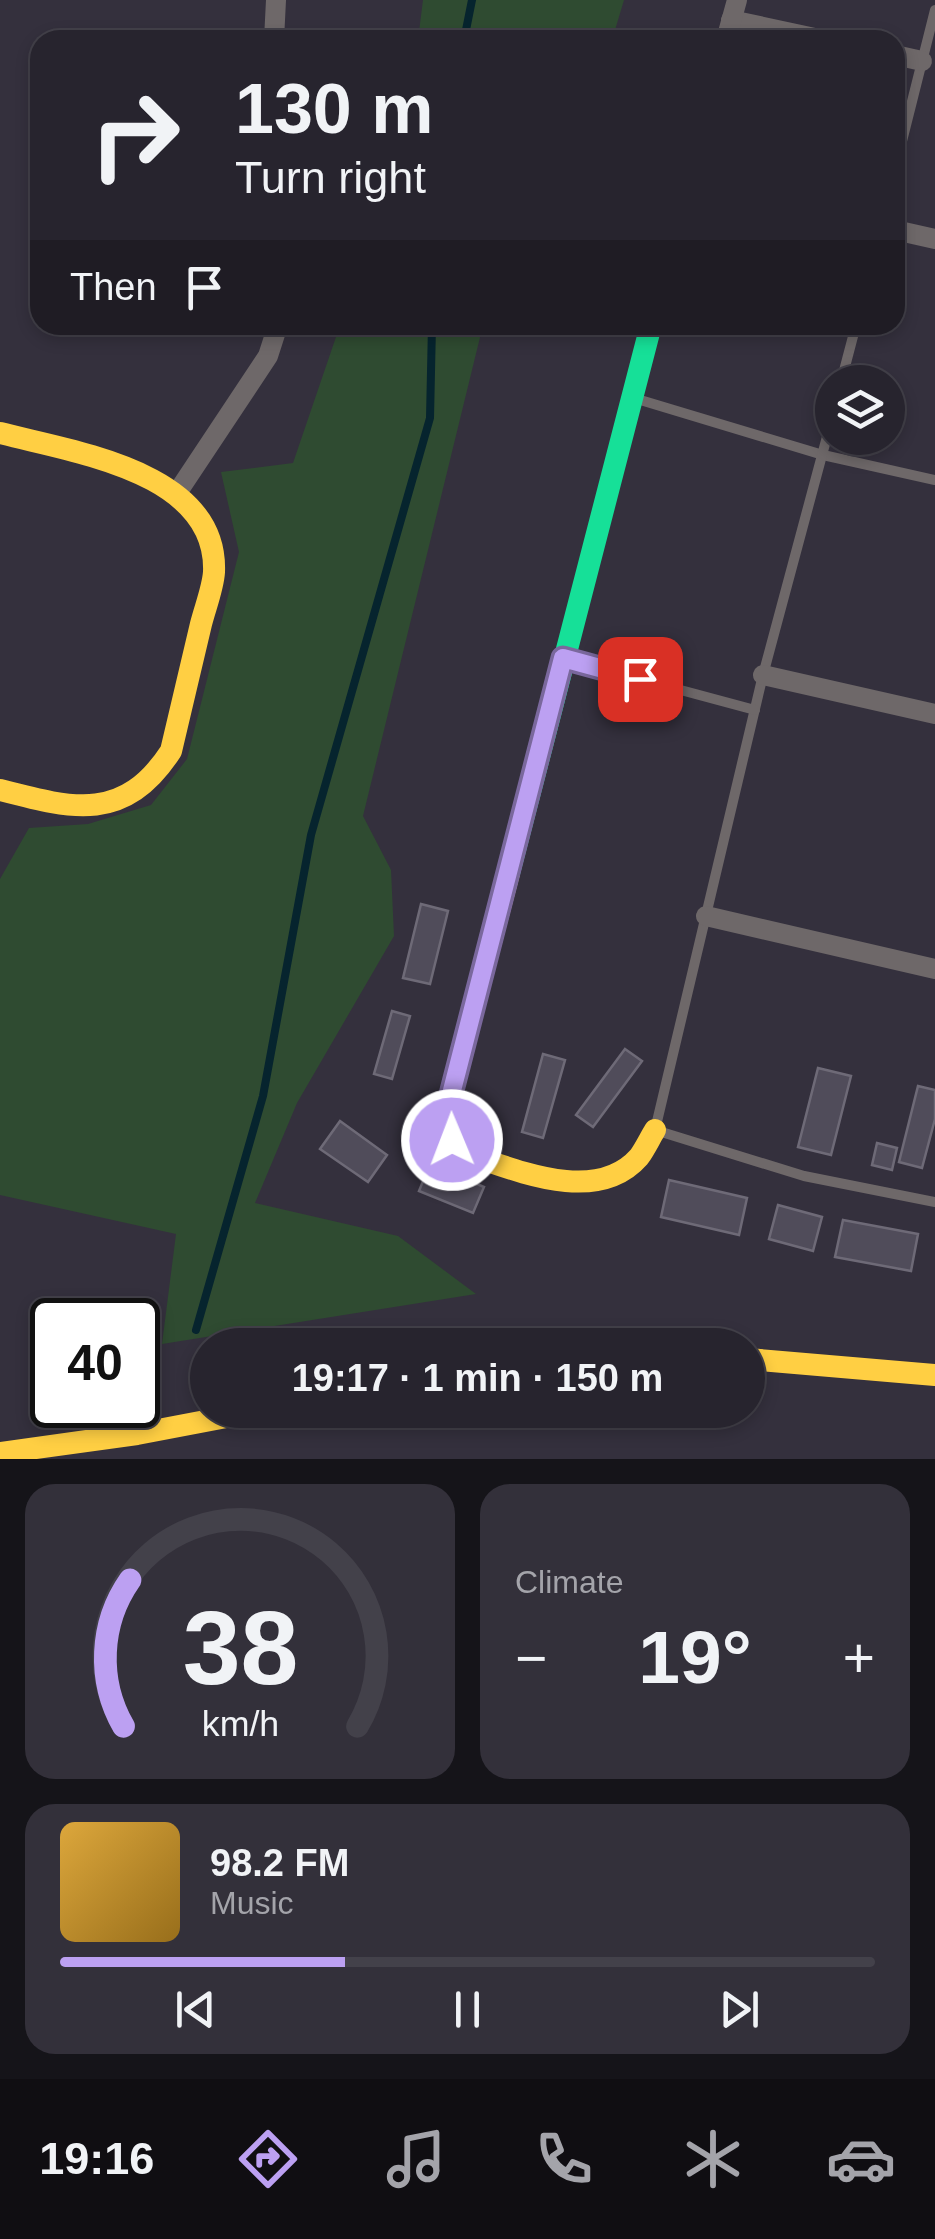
<!DOCTYPE html>
<meta charset="utf-8">
<style>
:root{--surface:#27242e;--page:#33303a;--text:#f1f3f6;--muted:#a4a4aa;--line:#43414a;--accent:#bca0f2}
body{margin:0;font-family:Arial,sans-serif;background:var(--page);color:var(--text);height:100vh;display:flex;flex-direction:column;font-size:38px;white-space:nowrap}
*{box-sizing:border-box;margin:0}
p{font-size:32px;color:var(--muted)}
.icon{flex:none;width:55px;height:55px;fill:none;stroke:currentColor;stroke-width:2;stroke-linecap:round;stroke-linejoin:round}
.map{position:relative;height:1459px;overflow:hidden}
.side{display:flex;flex-direction:column;gap:25px;padding:25px;background:#151419;flex:1}
.side>*{flex:none}
.hud{position:absolute;left:30px;top:30px;width:875px;height:305px;border-radius:30px;box-shadow:0 5px 15px #0003,0 0 0 2px var(--line);background:#27242e;color:var(--text);overflow:hidden}
.tools{position:absolute;left:815px;top:365px;display:grid;gap:20px}
.tools a{display:grid;place-items:center;width:90px;height:90px;border-radius:50%;background:var(--surface);box-shadow:0 5px 15px #0003,0 0 0 2px var(--line);font-size:50px}
.speed{position:absolute;left:30px;top:1298px;display:flex;gap:20px;font-size:50px;font-weight:700;text-align:center}
.speed>*{display:grid;place-content:center;width:130px;height:130px;border-radius:50%;background:var(--surface);box-shadow:0 5px 15px #0003,0 0 0 2px var(--line);line-height:1}
.speed .limit{border:5px solid #111;border-radius:15px;background:#fff;color:#111}
.pin{position:absolute;display:grid;place-items:center;width:85px;height:85px;color:#fff;margin:-42px;border-radius:20px;box-shadow:0 5px 15px #0006}
.me{position:absolute;width:110px;margin:-55px;rotate:359deg;stroke-linejoin:round;filter:drop-shadow(0 0 8px #0008)}
.turn{display:flex;align-items:center;gap:35px;height:210px;padding:0 40px;font-size:45px}
.turn .icon{width:130px;height:130px;stroke-width:2.5}
.turn b{display:block;font-size:70px;line-height:85px}
.then{display:flex;align-items:center;height:95px;padding:0 40px;background:#0003;gap:20px;font-size:38px}
.big{font-size:75px;font-weight:600;line-height:1.1}
.side .card{flex:1;display:flex;flex-direction:column;justify-content:center;gap:15px;min-width:0;padding:0 35px;border-radius:30px;background:var(--page)}
.side .dial{align-items:center;gap:0}
.dial svg{height:260px;overflow:visible;fill:none;stroke:var(--line);stroke-width:7;stroke-linecap:round;text-anchor:middle}
.dial text{fill:var(--text);stroke:none}
.song{display:flex;align-items:center;gap:30px}
.cover{width:120px;height:120px;border-radius:15px;background:linear-gradient(135deg,hsl(40 70% 55%),hsl(40 70% 35%))}
.played{height:10px;border-radius:5px;background:linear-gradient(90deg,var(--accent) 35%,var(--line) 35%)}
.keys{display:flex;justify-content:space-around;direction:ltr}
.heat{display:flex;justify-content:space-between;align-items:center;font-size:55px;direction:ltr}
.side .tiles{flex:1;display:grid;gap:25px;grid-template-columns:1fr 1fr}
.card:last-child{grid-column:span 2}
.trip{position:absolute;left:190px;top:1328px;width:575px;height:100px;border-radius:50px;background:var(--surface);box-shadow:0 5px 15px #0003,0 0 0 2px var(--line);font-weight:600;line-height:100px;text-align:center}
.tabs{display:flex;height:160px;justify-content:space-around;align-items:center;background:#100e12;color:var(--muted)}
.tabs .icon{width:70px;height:70px}
.tabs .selected{color:var(--accent)}
.tabs b{font-size:45px;color:var(--text)}
.map>svg:first-child{display:block}
.green{fill:#2f4b31}
.lines{fill:none;stroke-linecap:round;stroke-linejoin:round}
.stream{stroke:#06242e;stroke-width:8}
.building{fill:#504c5a;stroke:#6e6a77;stroke-width:2.5}
.lane{stroke:#6e6869;stroke-width:10}
.street{stroke:#6e6869;stroke-width:20}
.fast{stroke:#16e098;stroke-width:22}
.slow{stroke:#ffcf43;stroke-width:22}
.route-casing{stroke:#7a689d;stroke-width:25}
.route{stroke:#bca0f2;stroke-width:18}
</style>
<div class="map">
<svg width="935" height="1459" viewBox="0 0 935 1459">
<rect width="100%" height="100%" fill="#34303d"/>
<g class="green">
<polygon points="423,0 624,0 612,40 418,40"/>
<polygon points="400,325 483,325 363,816 391,870 394,936 297,1103 255,1203 398,1236 476,1294 162,1344 176,1234 0,1195 0,879 29,828 88,824 151,805 187,759 239,552 221,472 293,463 337,334 398,334"/>
</g>
<g class="lines">
<g class="stream">
<polyline points="464,40 472,0"/>
<polyline points="196,1330 263,1096 311,835 430,418 432,325"/>
</g>
</g>
<g class="building">
<polygon points="421,904 448,911 430,984 403,978"/>
<polygon points="392,1011 410,1016 392,1079 374,1074"/>
<polygon points="625,1049 642,1061 593,1127 576,1115"/>
<polygon points="543,1054 565,1060 543,1138 522,1132"/>
<polygon points="818,1068 851,1076 831,1155 798,1147"/>
<polygon points="918,1086 935,1090 935,1119 922,1168 899,1162"/>
<polygon points="340,1121 387,1155 368,1182 320,1149"/>
<polygon points="877,1143 897,1148 892,1170 872,1165"/>
<polygon points="430,1164 484,1187 473,1213 419,1191"/>
<polygon points="669,1180 747,1198 739,1235 661,1217"/>
<polygon points="778,1205 822,1217 813,1251 769,1239"/>
<polygon points="843,1220 918,1234 911,1271 835,1257"/>
</g>
<g class="lines">
<g class="lane">
<polyline points="895,169 935,10"/>
<polyline points="841,382 856,325"/>
<polyline points="637,399 823,455 935,480"/>
<polyline points="832,418 763,675 655,1130 804,1176 935,1202"/>
<polyline points="569,660 755,710"/>
</g>
<g class="street">
<polyline points="731,20 824,40"/>
<polyline points="274,40 276,0"/>
<polyline points="726,40 737,0"/>
<polyline points="895,55 922,61"/>
<polyline points="895,230 935,239"/>
<polyline points="177,493 268,356 278,325"/>
<polyline points="763,675 935,714"/>
<polyline points="706,916 935,969"/>
</g>
<polyline class="fast" points="509,873 651,325"/>
<g class="slow">
<path d="M0,433C72,452 218,471 214,572C213,588 205,608 201,624C191,666 181,709 171,751C124,823 73,809 0,790"/>
<path d="M509,873L448,1106C448,1124 451,1137 461,1152C512,1168 595,1207 639,1157C645,1149 650,1138 655,1130"/>
<polyline points="748,1359 935,1375"/>
<polyline points="0,1453 137,1434 263,1410"/>
</g>
</g>
<g class="lines">
<g class="route-casing">
<polyline id="route" points="452,1140 447,1124 448,1106 563,658 640,679"/>
</g>
<use href="#route" class="route"/>
</g>
</svg>
<div class="tools">
<a><svg class="icon" aria-label="layers" viewBox="0 0 24 24"><path d="M12 4l9 5-9 5-9-5zM3 14l9 5 9-5"/></svg></a>
</div>
<div class="speed"><div class="limit">40</div></div>
<div class="pin" style="left:640px;top:679px;background:#d93025"><svg class="icon" aria-label="arrive" viewBox="0 0 24 24"><path d="M6 21V4h12l-3 4 3 4H6"/></svg></div>
<svg class="me" style="left:452px;top:1140px" viewBox="-20 -20 40 40"><circle r="17" fill="#bca0f2" stroke="#fff" stroke-width="3"/><path d="M0-11L8 9 0 5-8 9z" fill="#fff"/></svg>
<div class="trip">19:17 · 1 min · 150 m</div>
<div class="hud">
<div class="turn"><svg class="icon" aria-label="right" viewBox="0 0 24 24"><path d="M7 20v-9h11M14 6l5 5-5 5"/></svg><div><b>130 m</b>Turn right</div></div>
<div class="then">Then<svg class="icon" aria-label="arrive" viewBox="0 0 24 24"><path d="M6 21V4h12l-3 4 3 4H6"/></svg></div>
</div>
</div>
<section class="side">
<div class="tiles">
<div class="card dial"><svg viewBox="0 0 100 80">
<path d="M14 69A42 42 0 1 1 86 69"/>
<path d="M14 69A42 42 0 0 1 16 24" stroke="#bca0f2"/>
<text x="50" y="56" font-size="32" font-weight="700">38</text>
<text x="50" y="72" font-size="11">km/h</text>
</svg></div>
<div class="card"><p>Climate</p>
<div class="heat"><a>−</a><b class="big">19°</b><a>+</a></div>
</div>
<div class="card">
<div class="song"><i class="cover"></i><div><b>98.2 FM</b><p>Music</p></div></div>
<div class="played"></div>
<div class="keys"><svg class="icon" aria-label="previous" viewBox="0 0 24 24"><path d="M18 5L8 12l10 7zM5 5v14"/></svg><svg class="icon" aria-label="pause" viewBox="0 0 24 24"><path d="M8 5v14M16 5v14"/></svg><svg class="icon" aria-label="next" viewBox="0 0 24 24"><path d="M6 5l10 7-10 7zM19 5v14"/></svg></div>
</div>
</div>
</section>
<nav class="tabs">
<b>19:16</b>
<svg class="icon selected" aria-label="directions" viewBox="0 0 24 24"><path d="M12 3l9 9-9 9-9-9zM9 14v-3h6M13 9l2 2-2 2"/></svg>
<svg class="icon" aria-label="music" viewBox="0 0 24 24"><path d="M9 18V5l10-2v13"/><circle cx="6" cy="18" r="3"/><circle cx="16" cy="16" r="3"/></svg>
<svg class="icon" aria-label="phone" viewBox="0 0 24 24"><path d="M5 4h4l2 5-3 2q2 4 5 5l2-3 5 2v4C11 20 4 13 5 4z"/></svg>
<svg class="icon" aria-label="climate" viewBox="0 0 24 24"><path d="M12 3v18M4 7l16 10M4 17L20 7"/></svg>
<svg class="icon" aria-label="car" viewBox="0 0 24 24"><path d="M5 17H2v-5l4-1 3-4h7l3 4 3 1v5h-3M9 17h6M6 11h13"/><circle cx="7" cy="17" r="2"/><circle cx="17" cy="17" r="2"/></svg>
</nav>
